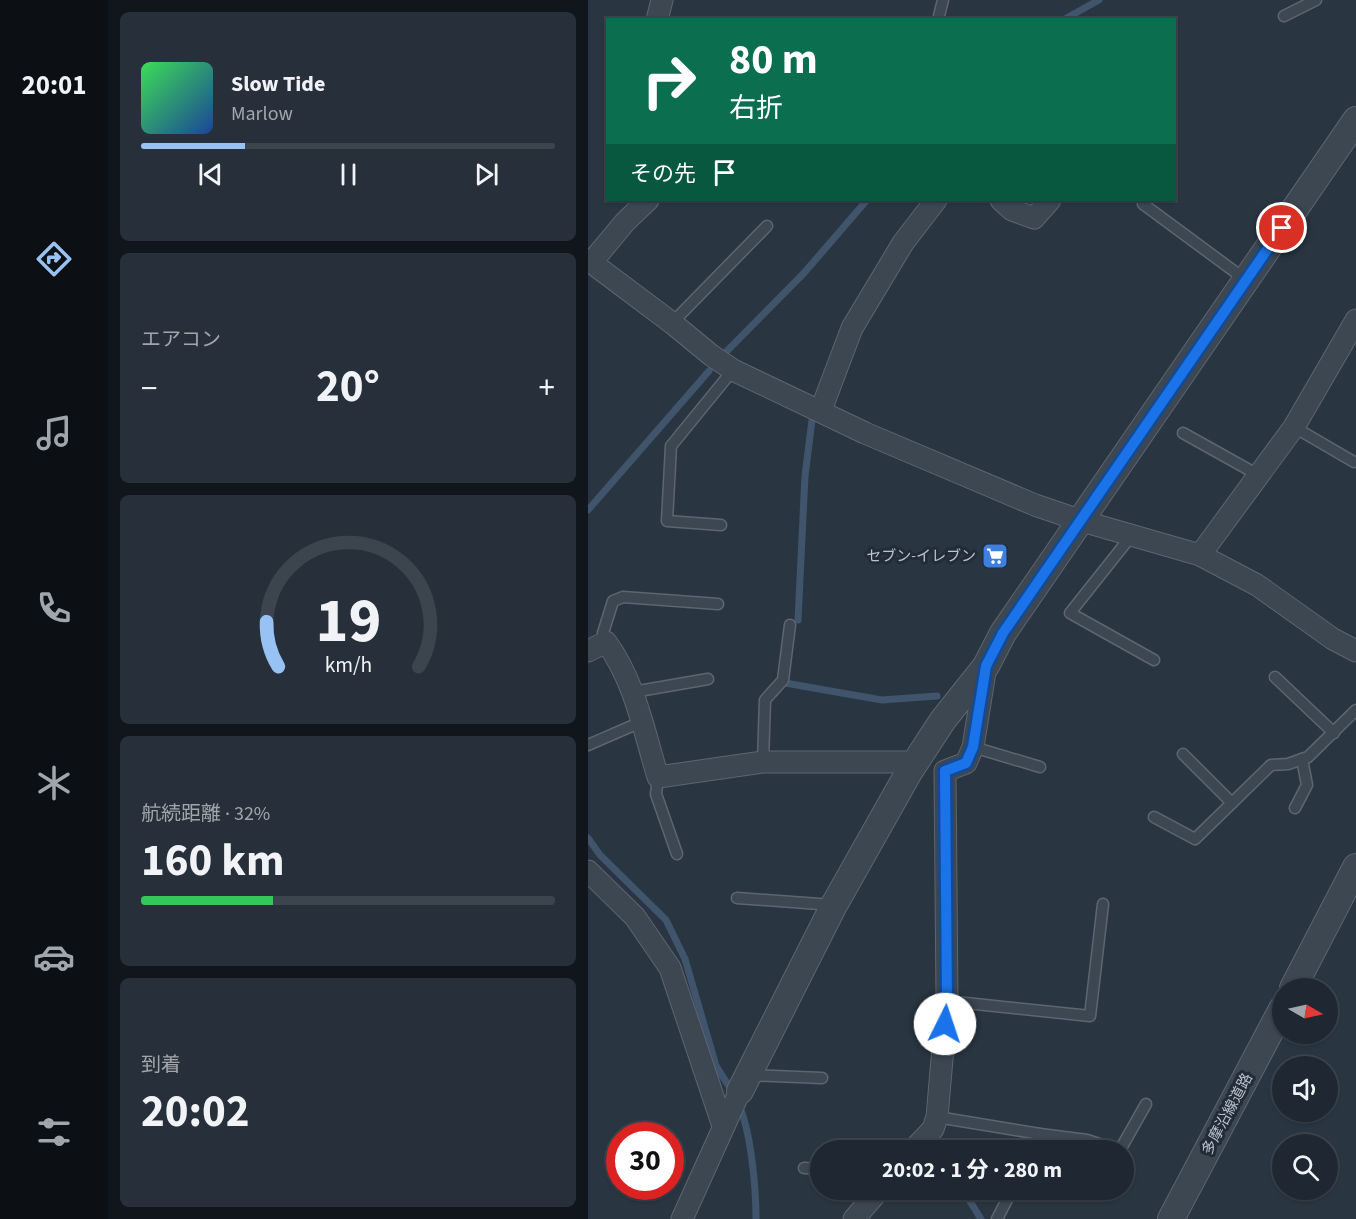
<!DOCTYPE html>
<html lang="ja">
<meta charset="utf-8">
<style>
:root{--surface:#1f2832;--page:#27303a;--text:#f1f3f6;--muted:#a1a6ac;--line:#3c444d;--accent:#98c2f3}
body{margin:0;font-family:"Source Sans 3","Noto Sans JP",sans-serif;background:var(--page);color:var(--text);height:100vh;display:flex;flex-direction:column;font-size:22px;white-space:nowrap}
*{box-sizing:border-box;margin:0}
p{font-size:20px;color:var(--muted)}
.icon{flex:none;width:33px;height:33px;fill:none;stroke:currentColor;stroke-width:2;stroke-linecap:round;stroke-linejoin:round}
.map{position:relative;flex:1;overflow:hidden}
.side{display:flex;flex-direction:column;gap:12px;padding:12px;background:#11161c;width:480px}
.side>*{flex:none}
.guide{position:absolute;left:18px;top:18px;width:570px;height:183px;border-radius:0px;box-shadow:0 2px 4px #0004,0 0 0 2px var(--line);background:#0b6e4f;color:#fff;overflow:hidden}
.needle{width:39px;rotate:99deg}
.controls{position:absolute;left:684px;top:978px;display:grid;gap:12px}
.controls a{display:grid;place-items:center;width:66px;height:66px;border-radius:50%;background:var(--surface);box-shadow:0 2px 4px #0004,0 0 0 2px var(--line);font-size:30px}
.speed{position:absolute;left:18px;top:1122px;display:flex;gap:12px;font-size:30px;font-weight:700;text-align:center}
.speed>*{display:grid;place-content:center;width:78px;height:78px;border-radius:50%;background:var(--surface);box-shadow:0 2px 4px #0004,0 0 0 2px var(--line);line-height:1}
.speed .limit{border:9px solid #d22;background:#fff;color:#111}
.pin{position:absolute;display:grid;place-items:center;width:51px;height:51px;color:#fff;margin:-26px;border:3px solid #fff;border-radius:50%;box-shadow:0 2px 6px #0007}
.me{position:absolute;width:66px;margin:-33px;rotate:4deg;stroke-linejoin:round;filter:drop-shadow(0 0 4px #0008)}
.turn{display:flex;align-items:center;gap:21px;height:126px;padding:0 24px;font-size:27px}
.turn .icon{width:78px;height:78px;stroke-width:2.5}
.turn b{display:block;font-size:42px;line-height:51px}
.then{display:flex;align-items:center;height:57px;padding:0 24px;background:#0003;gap:12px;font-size:22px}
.big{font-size:45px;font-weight:700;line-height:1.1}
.side .tile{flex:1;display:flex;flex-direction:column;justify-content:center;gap:9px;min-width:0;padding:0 21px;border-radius:9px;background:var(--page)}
.side .dial{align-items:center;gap:0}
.dial svg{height:156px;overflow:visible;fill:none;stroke:var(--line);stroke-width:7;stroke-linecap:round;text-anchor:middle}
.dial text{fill:var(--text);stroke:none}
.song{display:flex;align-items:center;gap:18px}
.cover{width:72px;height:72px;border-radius:9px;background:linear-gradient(135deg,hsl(130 70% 55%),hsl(220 70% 35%))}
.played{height:6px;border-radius:3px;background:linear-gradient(90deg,var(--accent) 25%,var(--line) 25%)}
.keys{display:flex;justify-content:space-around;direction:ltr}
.heat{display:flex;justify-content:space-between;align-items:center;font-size:33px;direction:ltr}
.charge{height:9px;border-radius:4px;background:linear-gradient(90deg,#34c759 32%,var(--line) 0)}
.trip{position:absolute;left:222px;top:1140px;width:324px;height:60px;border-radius:30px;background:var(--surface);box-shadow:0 2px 4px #0004,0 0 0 2px var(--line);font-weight:700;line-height:60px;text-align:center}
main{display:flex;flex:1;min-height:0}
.menu{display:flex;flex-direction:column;width:108px;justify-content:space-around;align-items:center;background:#0c1014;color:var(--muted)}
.menu .icon{width:42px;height:42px}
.menu .active{color:var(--accent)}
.menu b{font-size:27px;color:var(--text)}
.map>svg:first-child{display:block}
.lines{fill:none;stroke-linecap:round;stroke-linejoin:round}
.stream{stroke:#40546b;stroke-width:7}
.service-casing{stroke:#5c6570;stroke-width:13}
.minor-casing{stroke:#5c6570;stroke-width:23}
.tertiary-casing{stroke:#5c6570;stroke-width:28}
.service{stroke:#3d4752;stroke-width:10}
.minor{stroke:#3d4752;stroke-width:21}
.tertiary{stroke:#3d4752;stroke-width:26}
.route-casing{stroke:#114b97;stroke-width:15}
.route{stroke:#1a73e8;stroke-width:10}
.labels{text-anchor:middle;stroke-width:6;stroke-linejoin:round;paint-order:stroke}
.poi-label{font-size:15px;fill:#bbc2cc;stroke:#222c38;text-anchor:end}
.street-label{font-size:15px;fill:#bbc2cc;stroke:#222c38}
</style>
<main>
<nav class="menu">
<b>20:01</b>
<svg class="icon active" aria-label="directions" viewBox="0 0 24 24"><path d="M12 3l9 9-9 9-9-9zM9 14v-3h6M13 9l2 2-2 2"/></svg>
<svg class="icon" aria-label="music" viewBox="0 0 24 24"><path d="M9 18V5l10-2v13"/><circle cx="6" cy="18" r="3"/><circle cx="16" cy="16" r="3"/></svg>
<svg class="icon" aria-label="phone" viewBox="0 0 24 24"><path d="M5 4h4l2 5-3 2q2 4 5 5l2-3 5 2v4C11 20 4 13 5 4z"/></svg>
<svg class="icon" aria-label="climate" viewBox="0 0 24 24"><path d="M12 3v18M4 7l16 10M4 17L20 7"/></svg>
<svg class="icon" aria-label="car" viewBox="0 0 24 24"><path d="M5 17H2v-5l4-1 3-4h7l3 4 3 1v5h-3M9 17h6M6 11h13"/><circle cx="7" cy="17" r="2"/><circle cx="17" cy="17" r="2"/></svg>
<svg class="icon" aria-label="filters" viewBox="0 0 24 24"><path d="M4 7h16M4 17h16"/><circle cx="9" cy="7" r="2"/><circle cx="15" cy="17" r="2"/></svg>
</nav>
<section class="side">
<div class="tile">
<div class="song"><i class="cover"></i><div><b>Slow Tide</b><p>Marlow</p></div></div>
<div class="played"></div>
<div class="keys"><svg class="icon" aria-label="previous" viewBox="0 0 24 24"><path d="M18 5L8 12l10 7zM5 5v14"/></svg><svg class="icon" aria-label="pause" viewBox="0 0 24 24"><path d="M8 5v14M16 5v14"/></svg><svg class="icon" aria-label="next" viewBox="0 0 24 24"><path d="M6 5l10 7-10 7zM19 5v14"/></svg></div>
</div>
<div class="tile"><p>エアコン</p>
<div class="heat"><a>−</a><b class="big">20°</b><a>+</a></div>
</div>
<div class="tile dial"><svg viewBox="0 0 100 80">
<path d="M14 69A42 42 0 1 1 86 69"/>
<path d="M14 69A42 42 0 0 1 8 46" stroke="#98c2f3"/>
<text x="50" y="56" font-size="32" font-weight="700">19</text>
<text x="50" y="72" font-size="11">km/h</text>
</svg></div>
<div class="tile"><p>航続距離 · 32%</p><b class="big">160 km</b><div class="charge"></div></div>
<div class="tile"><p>到着</p><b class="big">20:02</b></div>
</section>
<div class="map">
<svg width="768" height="1219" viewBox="0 0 768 1219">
<rect width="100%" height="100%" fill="#293642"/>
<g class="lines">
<g class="stream">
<polyline points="475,20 511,0"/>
<polyline points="137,353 216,273 279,200"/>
<polyline points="0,510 121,371"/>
<polyline points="210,620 217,476 224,420"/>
<polyline points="198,678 197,683 294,700 349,696"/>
<polyline points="0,838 12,855 78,920 97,959 128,1066 144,1091"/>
<path d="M150,1103C163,1130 168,1188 168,1219"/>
<polyline points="347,1142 352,1150"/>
<polyline points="375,1190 393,1219"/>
</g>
<g class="service-casing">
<g id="service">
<polyline points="696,16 728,0"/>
<polyline points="350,20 355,0"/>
<polyline points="555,204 658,280"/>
<polyline points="84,323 179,226"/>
<polyline points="706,427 766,462"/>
<polyline points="595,433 672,476"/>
<polyline points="133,525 79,521 83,446 145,370"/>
<polyline points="544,535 482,613 566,660"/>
<polyline points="18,642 15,633 25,601 35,597 130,604"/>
<polyline points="687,677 746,733"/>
<polyline points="45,692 120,679"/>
<polyline points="0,745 53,722"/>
<polyline points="385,747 452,767"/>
<polyline points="595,754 644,803"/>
<polyline points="175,762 177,700 195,680 202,625"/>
<polyline points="70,777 68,794 89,854"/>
<polyline points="707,808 719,785 714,759"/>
<polyline points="566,817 607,839 683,765 700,764 720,757 768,710"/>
<polyline points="149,898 245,905"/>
<polyline points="359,1001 502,1016 515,904"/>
<polyline points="160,1075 234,1078"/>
<polyline points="349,1117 452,1134 499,1140 529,1150"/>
<polyline points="444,1150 452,1134"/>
<polyline points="532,1150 558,1104"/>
<polyline points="216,1168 232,1169"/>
<polyline points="409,1219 424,1190"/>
</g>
</g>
<g class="minor-casing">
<g id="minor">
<polyline points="71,20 70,16 74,0"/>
<polyline points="413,200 424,210 446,218 462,200"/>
<polyline points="0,260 84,323 123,355 145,370 277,433 447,505 494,521 612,555 669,585 745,639 768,651"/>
<polyline points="3,263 37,222 60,200"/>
<polyline points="233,410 264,328 315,243 348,200"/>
<polyline points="612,555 706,427 768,320"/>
<path d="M0,651L18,642C47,681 56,732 70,777L175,762H327"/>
<polyline points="0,871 47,917 82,968 135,1126"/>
<polyline points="325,1150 345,1129 349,1117 359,1001 357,771 378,763 385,747 398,666"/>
<polyline points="94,1219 152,1091"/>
<polyline points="266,1219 291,1190"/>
</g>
</g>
<g class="tertiary-casing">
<g id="tertiary">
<polyline points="705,988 768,867"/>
<polyline points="152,1091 246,905 321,772 355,720 398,666 415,633 768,120"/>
<polyline points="583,1219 694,1009"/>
</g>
</g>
<use href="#service" class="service"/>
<use href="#minor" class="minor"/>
<use href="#tertiary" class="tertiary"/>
</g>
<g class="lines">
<g class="route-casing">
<polyline id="route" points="357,1024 359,1002 357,771 378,763 385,747 398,666 415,633 694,228"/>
</g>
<use href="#route" class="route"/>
</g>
<defs>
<g id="supermarket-square" transform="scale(1.35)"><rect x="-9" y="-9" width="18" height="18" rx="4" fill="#3f7fe0" stroke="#222c38"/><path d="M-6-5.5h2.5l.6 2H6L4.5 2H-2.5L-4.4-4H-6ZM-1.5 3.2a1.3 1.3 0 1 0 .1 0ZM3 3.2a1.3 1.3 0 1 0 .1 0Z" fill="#fff"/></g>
</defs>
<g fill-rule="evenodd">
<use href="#supermarket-square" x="407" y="556"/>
</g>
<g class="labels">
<g class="poi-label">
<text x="388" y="561">セブン-イレブン</text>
</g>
<g class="street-label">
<text transform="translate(639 1114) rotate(-62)" y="5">多摩沿線道路</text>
</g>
</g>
</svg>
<div class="controls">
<a><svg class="needle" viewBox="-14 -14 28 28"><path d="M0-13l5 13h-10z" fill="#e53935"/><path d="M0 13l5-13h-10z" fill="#a1a6ac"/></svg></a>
<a><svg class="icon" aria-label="sound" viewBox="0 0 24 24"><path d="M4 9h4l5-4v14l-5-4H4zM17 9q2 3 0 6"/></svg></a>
<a><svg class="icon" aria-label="search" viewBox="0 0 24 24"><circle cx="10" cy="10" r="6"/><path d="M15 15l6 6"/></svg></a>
</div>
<div class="speed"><div class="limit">30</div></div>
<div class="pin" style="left:694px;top:228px;background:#d93025"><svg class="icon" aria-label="arrive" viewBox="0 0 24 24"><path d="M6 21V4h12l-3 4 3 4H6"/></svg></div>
<svg class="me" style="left:357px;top:1024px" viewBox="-20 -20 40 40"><circle r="19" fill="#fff"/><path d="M0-13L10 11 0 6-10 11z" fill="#1a73e8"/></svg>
<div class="trip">20:02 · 1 分 · 280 m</div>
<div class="guide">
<div class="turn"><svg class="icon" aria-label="right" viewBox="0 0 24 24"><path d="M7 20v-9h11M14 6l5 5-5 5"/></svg><div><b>80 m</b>右折</div></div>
<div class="then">その先<svg class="icon" aria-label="arrive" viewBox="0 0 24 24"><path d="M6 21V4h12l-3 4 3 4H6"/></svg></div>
</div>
</div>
</main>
